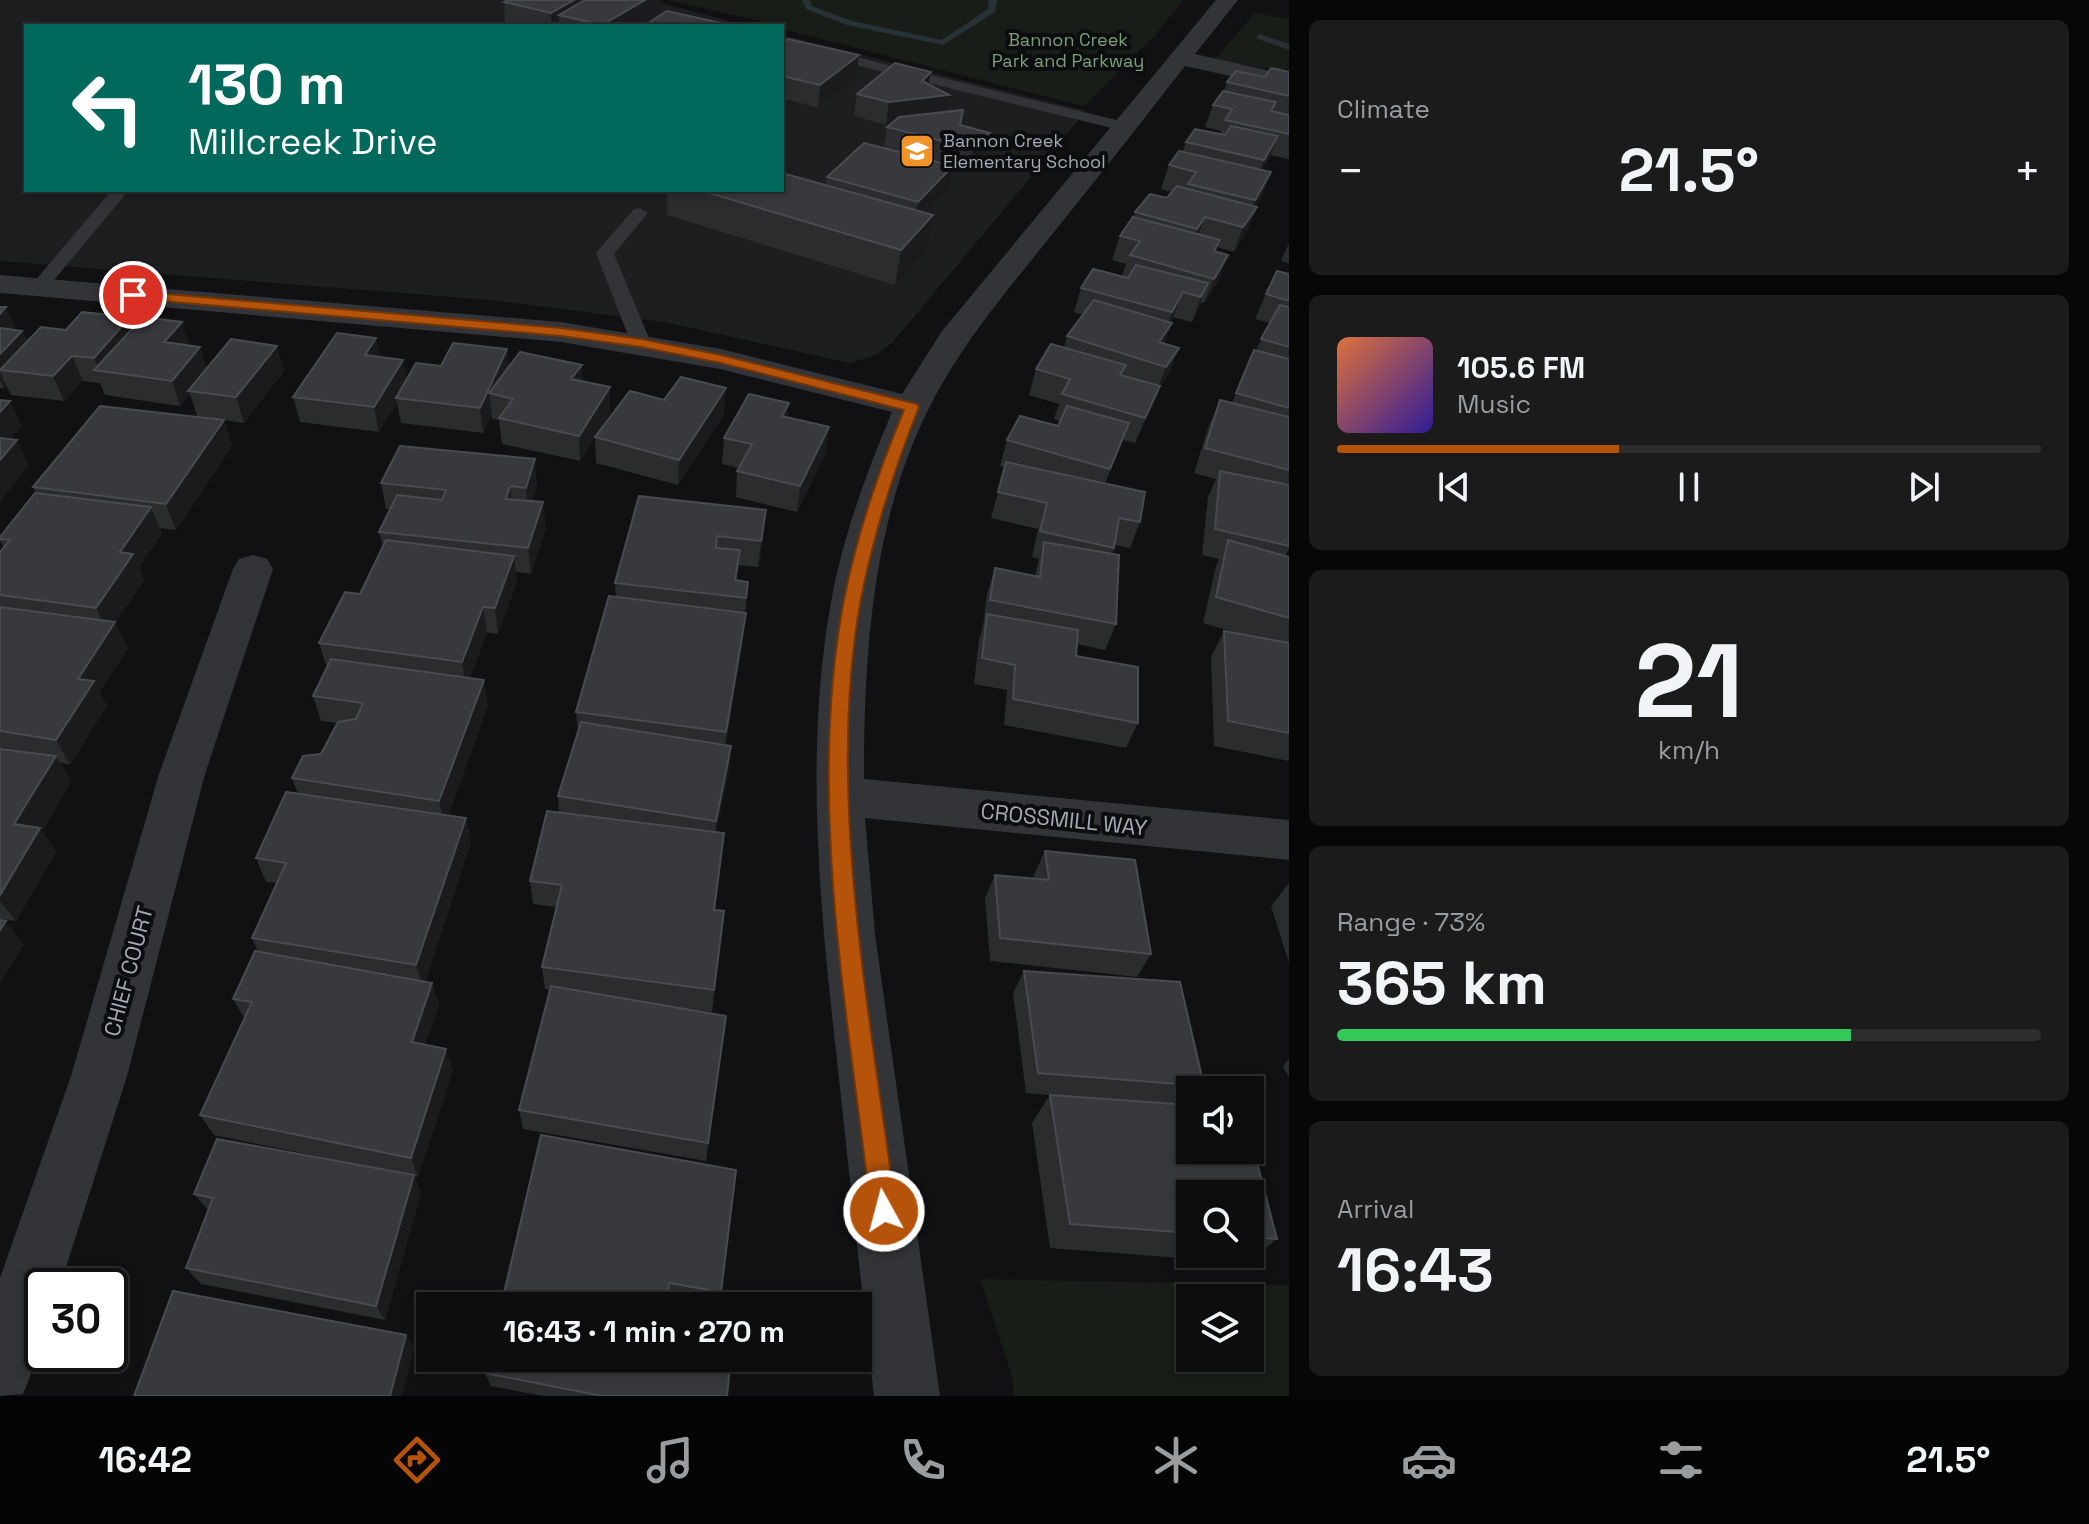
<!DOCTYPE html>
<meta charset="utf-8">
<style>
:root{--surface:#0d0d0e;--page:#1b1b1c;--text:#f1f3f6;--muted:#9a9c9e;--line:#2d2d2e;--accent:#b45309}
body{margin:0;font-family:"Space Grotesk",sans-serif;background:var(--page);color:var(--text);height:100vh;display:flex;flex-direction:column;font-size:30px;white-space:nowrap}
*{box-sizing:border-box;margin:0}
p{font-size:26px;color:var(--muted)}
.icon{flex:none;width:44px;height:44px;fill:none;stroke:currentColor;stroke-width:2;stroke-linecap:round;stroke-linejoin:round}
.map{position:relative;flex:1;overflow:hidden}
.side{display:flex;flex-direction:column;gap:20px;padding:20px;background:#070708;width:800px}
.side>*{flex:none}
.top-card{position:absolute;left:24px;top:24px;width:760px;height:168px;border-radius:0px;box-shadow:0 4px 12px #0003,0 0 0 2px var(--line);background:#00695c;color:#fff;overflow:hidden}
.controls{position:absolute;left:1176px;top:1076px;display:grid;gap:16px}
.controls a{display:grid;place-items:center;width:88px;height:88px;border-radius:0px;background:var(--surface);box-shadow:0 4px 12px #0003,0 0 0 2px var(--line);font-size:40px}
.speed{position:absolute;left:24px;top:1268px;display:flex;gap:16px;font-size:40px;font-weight:700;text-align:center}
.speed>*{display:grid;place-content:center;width:104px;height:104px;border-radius:50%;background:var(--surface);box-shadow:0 4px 12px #0003,0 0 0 2px var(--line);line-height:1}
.speed .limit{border:4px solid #111;border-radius:12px;background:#fff;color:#111}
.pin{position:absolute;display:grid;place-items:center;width:68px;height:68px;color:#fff;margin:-34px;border:4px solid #fff;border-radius:50%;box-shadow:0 2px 8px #0007}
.me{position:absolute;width:88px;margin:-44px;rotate:353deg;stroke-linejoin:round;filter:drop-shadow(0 0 6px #0008)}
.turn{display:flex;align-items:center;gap:28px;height:168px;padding:0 32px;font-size:36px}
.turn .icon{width:104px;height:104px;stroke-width:2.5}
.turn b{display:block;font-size:56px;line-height:68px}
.big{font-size:60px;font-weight:700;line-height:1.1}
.side .tile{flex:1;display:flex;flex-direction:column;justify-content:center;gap:12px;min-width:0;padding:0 28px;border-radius:12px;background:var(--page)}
.side .dial{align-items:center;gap:0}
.dial b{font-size:104px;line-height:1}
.song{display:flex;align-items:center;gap:24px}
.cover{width:96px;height:96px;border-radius:12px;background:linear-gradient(135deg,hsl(20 70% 55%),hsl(250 70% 35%))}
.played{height:8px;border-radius:4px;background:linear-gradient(90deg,var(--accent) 40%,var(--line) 40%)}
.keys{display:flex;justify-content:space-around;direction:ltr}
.heat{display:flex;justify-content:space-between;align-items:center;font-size:44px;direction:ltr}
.charge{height:12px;border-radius:6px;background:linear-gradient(90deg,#34c759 73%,var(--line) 0)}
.trip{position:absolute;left:416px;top:1292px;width:456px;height:80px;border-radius:0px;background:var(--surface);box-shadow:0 4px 12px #0003,0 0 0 2px var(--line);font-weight:700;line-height:80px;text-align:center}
.dock{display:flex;height:128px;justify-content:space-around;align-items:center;background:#050506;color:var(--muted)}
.dock .icon{width:56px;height:56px}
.dock .active{color:var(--accent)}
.dock b{font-size:36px;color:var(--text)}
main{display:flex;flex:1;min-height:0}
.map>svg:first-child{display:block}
.built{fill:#1d1e20}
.green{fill:#181d18;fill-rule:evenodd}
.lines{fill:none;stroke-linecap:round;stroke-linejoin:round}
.stream{fill:#283236;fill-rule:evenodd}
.lane{fill:#323438;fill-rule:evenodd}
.street{fill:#323438;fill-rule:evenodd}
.wall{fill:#2a2c2e;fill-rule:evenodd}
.shaded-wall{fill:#1b1b1d}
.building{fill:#37393c;stroke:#484b4f;stroke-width:2}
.route{fill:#b45309;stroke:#753606;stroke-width:2}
.labels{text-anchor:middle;stroke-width:8;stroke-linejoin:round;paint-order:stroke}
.far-park-label{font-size:18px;fill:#7c9f79;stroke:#0c0d0e}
.far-poi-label{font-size:18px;fill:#a3aab3;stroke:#0c0d0e;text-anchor:start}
.street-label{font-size:22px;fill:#a3aab3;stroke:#0c0d0e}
</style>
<main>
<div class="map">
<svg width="1289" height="1396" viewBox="0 0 1289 1396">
<rect width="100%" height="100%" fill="#111113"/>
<polygon class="built" points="0,0 649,0 748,26 26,26 26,190 782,190 782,35 1086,111 893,342 876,355 850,363 664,322 490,300 0,261"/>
<g class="green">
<polygon points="668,0 1183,0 1155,35 1084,106 782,29 782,26"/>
<polygon points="1255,13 1289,19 1289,72 1214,60"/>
<path d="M980,1279L1289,1285V1396H1014L1012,1376ZM1190,1298H1250V1358H1190Z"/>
</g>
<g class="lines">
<g class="stream">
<polygon points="802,0 810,0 812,6 852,21 942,40 988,9 989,0 997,0 995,12 943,45 847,25 806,9"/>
<polygon points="1259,34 1289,44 1289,50 1256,38"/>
</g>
<g class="lane">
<polygon points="782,39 1129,123 1132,126 1124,131 782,47"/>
<polygon points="112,190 129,190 45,291 33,291 33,283"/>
<polygon points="640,208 648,213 614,254 651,343 641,349 631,343 596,253 634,209"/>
</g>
<g class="street">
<path d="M1216,0H1238L1195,54L1289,75V89L1185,66C1138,127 1090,187 1042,247C1001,298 960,347 930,406C872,520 864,654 864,779L1289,820V860L865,818L875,934L940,1396H874C861,1284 849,1172 837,1060C820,908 804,753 831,602C843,536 866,474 892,412L720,369L561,342L0,293V275L561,322L721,349L902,394L942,331Z"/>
<path d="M253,555L267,559L273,569L205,774L127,1076L60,1286H42C42,1331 41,1352 23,1394L0,1396V1278L71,1076L159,774L233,569L239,559Z"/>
</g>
</g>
<g class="wall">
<polygon points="508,0 661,0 661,11 637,26 517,26 505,23 504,2"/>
<polygon points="782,43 859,55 856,77 818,108 782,98"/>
<polygon points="931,72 929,84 949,95 946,112 960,125 990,133 985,156 968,172 952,168 948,189 926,213 933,215 927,250 895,285 667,215 667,190 782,190 826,185 827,177 884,148 887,127 891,124 886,125 854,116 857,94"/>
<polygon points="1289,72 1289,158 1288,159 1270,155 1262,170 1271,172 1262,196 1255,207 1257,207 1247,231 1234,252 1217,247 1216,252 1219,280 1204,303 1201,302 1192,322 1173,317 1170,323 1172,323 1164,343 1179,348 1169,373 1159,389 1150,411 1135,443 1123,440 1105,483 1140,522 1130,548 1115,545 1112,554 1116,624 1105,650 1077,644 1076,656 1138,723 1126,748 1004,725 1007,690 974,684 979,640 983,626 987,594 995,568 1035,576 1039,559 1032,557 1038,529 991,518 1005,467 1000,466 1007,440 1058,426 1060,421 1054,419 1059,404 1029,395 1036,369 1064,348 1067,336 1083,315 1074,312 1081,288 1122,276 1126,264 1112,260 1120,236 1133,217 1135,212 1167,198 1172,192 1161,189 1169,165 1183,151 1186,142 1220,134 1221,131 1205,127 1213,105 1224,91 1227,82"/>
<polygon points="1289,243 1289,263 1281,261"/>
<polygon points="1289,274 1289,549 1285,556 1289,557 1289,761 1214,746 1211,657 1224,631 1244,635 1203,623 1216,566 1219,559 1202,555 1208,497 1216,479 1194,473 1209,425 1220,400 1232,403 1254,350 1256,350 1270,323 1255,319 1266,294"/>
<polygon points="0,307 16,330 22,331 27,341 66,330 130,317 133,328 190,345 207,368 284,371 244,423 197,416 190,394 180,406 105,395 100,383 83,381 64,401 11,395 6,385 4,388 0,388"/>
<polygon points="507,349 509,367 582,382 610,413 595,436 724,414 678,485 596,463 595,437 580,461 502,444 499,420 492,419 492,414 483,433 401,423 397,403 379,432 300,422 293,397 380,357 403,360 406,379 441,366"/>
<polygon points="788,418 826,453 797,512 736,497 737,471 739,468 722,464 724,438"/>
<polygon points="224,420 232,446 176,530 160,528 162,533 139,567 144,580 115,623 128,648 99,692 107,706 70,764 60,763 71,781 42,831 56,852 16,921 0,919 0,552 4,548 0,541 0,537 36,494 33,487"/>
<polygon points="381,483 537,485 532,501 546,528 531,574 516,572 517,581 498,634 487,632 470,678 488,705 448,816 466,818 471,842 425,982 432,983 439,1005 425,1045 453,1070 418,1177 414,1176 421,1193 385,1320 201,1284 186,1268 208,1210 194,1194 384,1170 214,1135 200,1115 245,1019 233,999 258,951 252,938 276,883 266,882 256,858 298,794 292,778 321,754 337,723 321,721 313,696 327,668 319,643 360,594 383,547 379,532 390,509 386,509"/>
<polygon points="639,496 764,536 758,567 739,565 737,581 748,582 743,638 726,745 731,746 729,770 716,832 724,833 715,910 724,911 712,1012 672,1007 726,1016 706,1161 523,1129 519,1110 550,990 545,989 542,967 556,907 533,904 530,881 559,812 558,796 578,732 576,712 616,597 615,583"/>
<polygon points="1045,851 1151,954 1137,977 990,961 985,898 995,875 1034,879 1034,875"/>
<polygon points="1289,883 1289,963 1271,906"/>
<path d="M1024,971L1180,982L1204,1086L1201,1090H1190V1102L1188,1104L1190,1105V1150H1250V1136L1277,1239L1247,1263L1050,1248L1032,1123L1050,1095L1026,1093L1013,993ZM1190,1194H1250V1254H1190Z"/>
<polygon points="1289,1059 1289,1078 1283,1066"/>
<polygon points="736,1170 719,1306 710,1306 668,1298 501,1306"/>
<polygon points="485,1373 727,1396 543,1396 491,1386"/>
</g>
<g class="shaded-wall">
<polygon points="574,0 602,0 559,15 559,26 551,26 551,13"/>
<polygon points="645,0 661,0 661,11 637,26 602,26"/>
<polygon points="859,55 856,77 818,108 820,85"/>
<polygon points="931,72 927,94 949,95 945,117 886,125 889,102 922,81"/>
<polygon points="990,133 985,156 968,172 973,149"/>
<polygon points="1278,136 1269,159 1255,184 1264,160"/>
<polygon points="953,166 948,189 914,226 918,202"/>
<polygon points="1271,172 1262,196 1245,224 1255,200"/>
<polygon points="584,190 608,190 584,193"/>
<polygon points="1257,207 1247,231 1234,252 1243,227"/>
<polygon points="933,215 927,250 895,285 901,250"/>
<polygon points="1205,217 1196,241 1188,253 1197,229"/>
<polygon points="1228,255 1219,280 1204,303 1214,279"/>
<polygon points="1208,283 1198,308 1192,322 1201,297"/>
<polygon points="1183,292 1173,317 1163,335 1172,323 1162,348 1159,342 1163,336 1172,312"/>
<polygon points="6,307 17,332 0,350 0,314"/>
<polygon points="130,317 139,342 99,370 94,358"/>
<polygon points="182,322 190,347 164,342"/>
<polygon points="22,331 33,356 0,370 0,354"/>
<polygon points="376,338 381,363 365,355"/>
<polygon points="277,346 284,371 244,423 236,397"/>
<polygon points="200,347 208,372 188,391 190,394 180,406 172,381"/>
<polygon points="1179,348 1169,373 1159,389 1150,411 1135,443 1166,367"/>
<polygon points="507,349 509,374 489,393 492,414 483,433 480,408"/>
<polygon points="72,356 83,381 64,401 53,376"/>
<polygon points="403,360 407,385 396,398 397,403 379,432 374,407"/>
<polygon points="582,365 583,390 571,379"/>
<polygon points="0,372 6,385 4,388 0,380"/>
<polygon points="610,387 610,413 580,461 579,436"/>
<polygon points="726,388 724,414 678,485 679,460"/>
<polygon points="10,401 22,426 0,452 0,412"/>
<polygon points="789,403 786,429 782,416"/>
<polygon points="224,420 232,446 176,530 166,504"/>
<polygon points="829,427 826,453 797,512 800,486"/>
<polygon points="17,440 29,465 0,502 0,460"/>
<polygon points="535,459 537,485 528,514 526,488"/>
<polygon points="510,486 513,512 506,499"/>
<polygon points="543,502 546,528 531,574 528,548"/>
<polygon points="151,507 162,533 139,567 144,580 115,623 128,648 99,692 107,706 70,764 56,740 78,679 108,633 96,608 120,552"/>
<polygon points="766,510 764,536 758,567 761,541"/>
<polygon points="740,550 738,576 734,597 735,580"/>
<polygon points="514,556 517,581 498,634 495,608"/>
<polygon points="483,607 487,632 466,688 462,662"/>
<polygon points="746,613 743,638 724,757 726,732"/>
<polygon points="484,680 488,705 445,825 439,801"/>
<polygon points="731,746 729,770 714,845 716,821"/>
<polygon points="56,756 71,781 42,831 56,852 16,921 0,901 0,895 14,824"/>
<polygon points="466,818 471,842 423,988 416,965"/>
<polygon points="724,833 722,857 712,933 714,910"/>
<polygon points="6,921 24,944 0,984 0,930"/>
<polygon points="432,983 439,1005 419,1063 412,1042"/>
<polygon points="446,1049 453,1070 418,1177 411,1158"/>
<polygon points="414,1175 421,1193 385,1320 376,1306"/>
<polygon points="406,1335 415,1348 402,1396 390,1396"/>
</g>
<g class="building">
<polygon points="508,0 574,0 551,13 504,2"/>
<polygon points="585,0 645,0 602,25 559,15"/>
<polygon points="667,11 734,26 644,26"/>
<polygon points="788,39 859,55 820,85 782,76 782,43"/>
<polygon points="895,63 931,72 922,81 949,95 889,102 857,94"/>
<polygon points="1271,68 1289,72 1289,96 1227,82 1236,71 1265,77"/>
<polygon points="1223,91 1276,102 1271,111 1289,115 1289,134 1225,120 1232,109 1213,105"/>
<polygon points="963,110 960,125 990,133 973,149 887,127 899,117"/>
<polygon points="1231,126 1278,136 1264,160 1186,142 1195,129 1225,135"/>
<polygon points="864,143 953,166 918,202 827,177"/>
<polygon points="1179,151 1271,172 1255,200 1188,184 1196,172 1169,165"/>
<polygon points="782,173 933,215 901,250 699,190 782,190"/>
<polygon points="1177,186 1257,207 1243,227 1205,217 1197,229 1135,212 1150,194 1167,198"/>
<polygon points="1133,217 1220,240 1214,251 1228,255 1214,279 1130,255 1140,241 1120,236"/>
<polygon points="1136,265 1208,283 1201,297 1183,292 1172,312 1081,288 1093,269 1128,278"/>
<polygon points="1277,271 1289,274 1289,301 1266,294"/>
<polygon points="1094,300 1172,323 1159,342 1179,348 1166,367 1067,336"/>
<polygon points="1280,305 1289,307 1289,347 1261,339"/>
<polygon points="0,307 6,307 0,314"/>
<polygon points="82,312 130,317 94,358 72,356 53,376 0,370 41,327 66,330"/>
<polygon points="143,317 182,322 164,342 200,347 172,381 94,370"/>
<polygon points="0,328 22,331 0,354"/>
<polygon points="337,333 376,338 365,355 403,360 374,407 293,397"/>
<polygon points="231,339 277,346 236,397 188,391"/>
<polygon points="453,343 507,349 480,408 396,398 416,363 441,366"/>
<polygon points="1051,344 1126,365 1120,375 1160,386 1145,418 1062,394 1070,379 1036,369"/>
<polygon points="1254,350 1289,359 1289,408 1236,393"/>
<polygon points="520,352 582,365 571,379 610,387 579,436 499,418 513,399 489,393"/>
<polygon points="681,377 726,388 679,460 595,437 630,391 664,400"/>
<polygon points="749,394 789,403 782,416 829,427 800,486 737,471 752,444 724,438"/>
<polygon points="0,400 10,401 0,412"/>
<polygon points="1220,400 1289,417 1289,470 1205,448"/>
<polygon points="100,406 224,420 166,504 33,487"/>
<polygon points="1067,406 1129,423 1110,469 1007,440 1020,416 1058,426"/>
<polygon points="0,438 17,440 0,460"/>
<polygon points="400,446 535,459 526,488 510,486 506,499 543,502 528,548 379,532 397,495 442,500 446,490 381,483"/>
<polygon points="1006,462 1145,492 1140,522 1119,518 1114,548 1040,531 1047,503 998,492"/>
<polygon points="1220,471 1289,485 1289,546 1215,529"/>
<polygon points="35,493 151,507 120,552 133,554 96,608 0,595 0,552 10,540 0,539 0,537"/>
<polygon points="639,496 766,510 761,541 717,536 716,548 740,550 735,580 748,582 746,598 615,583"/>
<polygon points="386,540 514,556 495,608 483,607 462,662 319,643 345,592 360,594"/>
<polygon points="1228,540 1289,557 1289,618 1216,597"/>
<polygon points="1044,542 1119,555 1116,624 990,600 995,568 1040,577"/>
<polygon points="609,596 746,613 726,732 576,712"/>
<polygon points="0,607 115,622 78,679 94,681 56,740 0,731"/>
<polygon points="987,614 1078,630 1076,656 1138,667 1138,723 1013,699 1015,665 982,658"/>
<polygon points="1224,631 1289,643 1289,733 1228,721"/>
<polygon points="331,659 484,680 439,801 292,778 303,756 321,754 338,722 356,719 363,703 313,696"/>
<polygon points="581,722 731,746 716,821 558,796"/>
<polygon points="0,749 56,756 14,824 40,828 0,895"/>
<polygon points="286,792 466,818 416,965 252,938 286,863 256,858"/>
<polygon points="547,811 724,833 714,910 724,911 714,990 542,967 562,885 530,881"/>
<polygon points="1045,851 1135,860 1151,954 1000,938 995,875 1049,880"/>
<polygon points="0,920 6,921 0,930"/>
<polygon points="255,951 432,983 412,1042 446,1049 411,1158 200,1115 252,1002 233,999"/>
<polygon points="1024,971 1180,982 1204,1086 1038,1073"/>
<polygon points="551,986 726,1016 708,1143 519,1110"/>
<polygon points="1050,1095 1190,1105 1190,1150 1250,1150 1250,1136 1277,1239 1250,1237 1250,1194 1190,1194 1190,1233 1070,1224"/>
<polygon points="541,1135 736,1170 721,1292 669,1283 665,1306 501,1306"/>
<polygon points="217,1139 414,1175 376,1306 186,1268 213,1198 194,1194"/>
<polygon points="173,1291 406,1335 390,1396 134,1396"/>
<polygon points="488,1358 731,1358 727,1396 602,1396 485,1373"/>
</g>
<path class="route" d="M133,291L561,328L641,339L721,355L917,404L919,407C894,470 874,532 861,599C825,791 871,1018 896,1211L892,1220L884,1223L875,1220L871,1211C848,1014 806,797 844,600C857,534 878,472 904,410L721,363L641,347L561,336L128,298L127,295Z"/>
<defs>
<g id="school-square" transform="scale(1.8)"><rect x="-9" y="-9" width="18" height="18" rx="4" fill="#f1922b" stroke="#0c0d0e"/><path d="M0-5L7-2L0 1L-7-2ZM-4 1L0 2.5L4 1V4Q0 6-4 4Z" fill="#fff"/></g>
</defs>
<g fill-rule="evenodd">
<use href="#school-square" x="917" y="151"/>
</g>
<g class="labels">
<g class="far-park-label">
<text x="1068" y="46">Bannon Creek<tspan x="1068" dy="21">Park and Parkway</tspan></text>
</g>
<g class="far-poi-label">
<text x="943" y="147">Bannon Creek<tspan x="943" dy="21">Elementary School</tspan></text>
</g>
<g class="street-label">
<text transform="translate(1064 819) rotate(6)" y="8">CROSSMILL WAY</text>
<text transform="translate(128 971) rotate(-75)" y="8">CHIEF COURT</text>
</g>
</g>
</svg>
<div class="controls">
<a><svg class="icon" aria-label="sound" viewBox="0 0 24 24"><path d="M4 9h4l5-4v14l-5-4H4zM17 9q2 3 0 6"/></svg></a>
<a><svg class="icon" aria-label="search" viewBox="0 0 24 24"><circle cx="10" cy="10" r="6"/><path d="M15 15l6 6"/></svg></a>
<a><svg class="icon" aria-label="layers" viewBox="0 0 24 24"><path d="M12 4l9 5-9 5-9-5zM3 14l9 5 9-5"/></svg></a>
</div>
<div class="speed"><div class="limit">30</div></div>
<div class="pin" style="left:133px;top:295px;background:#d93025"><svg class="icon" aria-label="arrive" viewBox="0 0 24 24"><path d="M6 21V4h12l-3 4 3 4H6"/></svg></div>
<svg class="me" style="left:884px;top:1211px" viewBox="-20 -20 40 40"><circle r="17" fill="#b45309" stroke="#fff" stroke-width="3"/><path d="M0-11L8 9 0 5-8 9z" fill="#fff"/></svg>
<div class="trip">16:43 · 1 min · 270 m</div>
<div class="top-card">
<div class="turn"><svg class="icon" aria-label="left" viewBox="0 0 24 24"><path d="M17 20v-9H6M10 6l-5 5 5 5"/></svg><div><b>130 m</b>Millcreek Drive</div></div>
</div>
</div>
<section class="side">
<div class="tile"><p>Climate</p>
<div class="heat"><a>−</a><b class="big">21.5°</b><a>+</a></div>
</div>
<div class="tile">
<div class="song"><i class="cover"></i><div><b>105.6 FM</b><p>Music</p></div></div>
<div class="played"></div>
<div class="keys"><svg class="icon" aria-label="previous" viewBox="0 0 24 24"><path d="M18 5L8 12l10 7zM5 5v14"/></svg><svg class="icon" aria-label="pause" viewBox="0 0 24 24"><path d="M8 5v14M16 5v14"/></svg><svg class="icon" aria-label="next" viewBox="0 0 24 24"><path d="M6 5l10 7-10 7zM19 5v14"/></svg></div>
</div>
<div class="tile dial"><b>21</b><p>km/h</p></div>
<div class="tile"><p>Range · 73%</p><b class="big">365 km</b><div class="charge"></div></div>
<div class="tile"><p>Arrival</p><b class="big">16:43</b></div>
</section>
</main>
<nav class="dock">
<b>16:42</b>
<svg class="icon active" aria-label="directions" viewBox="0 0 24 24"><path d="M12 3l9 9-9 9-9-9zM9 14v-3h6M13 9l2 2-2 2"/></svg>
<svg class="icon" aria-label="music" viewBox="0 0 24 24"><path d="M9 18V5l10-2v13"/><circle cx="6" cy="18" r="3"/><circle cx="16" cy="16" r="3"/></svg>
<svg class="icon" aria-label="phone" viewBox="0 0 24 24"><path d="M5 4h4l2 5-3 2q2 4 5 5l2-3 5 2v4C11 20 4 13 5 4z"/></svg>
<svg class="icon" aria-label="climate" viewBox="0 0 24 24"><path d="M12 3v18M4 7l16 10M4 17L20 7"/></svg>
<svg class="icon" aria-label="car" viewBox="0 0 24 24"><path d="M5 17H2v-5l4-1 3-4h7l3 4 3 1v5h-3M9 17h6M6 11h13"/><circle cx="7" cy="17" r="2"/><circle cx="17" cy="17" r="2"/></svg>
<svg class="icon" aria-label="filters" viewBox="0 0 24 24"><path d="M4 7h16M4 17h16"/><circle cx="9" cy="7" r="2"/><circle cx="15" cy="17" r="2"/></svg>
<b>21.5°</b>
</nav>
